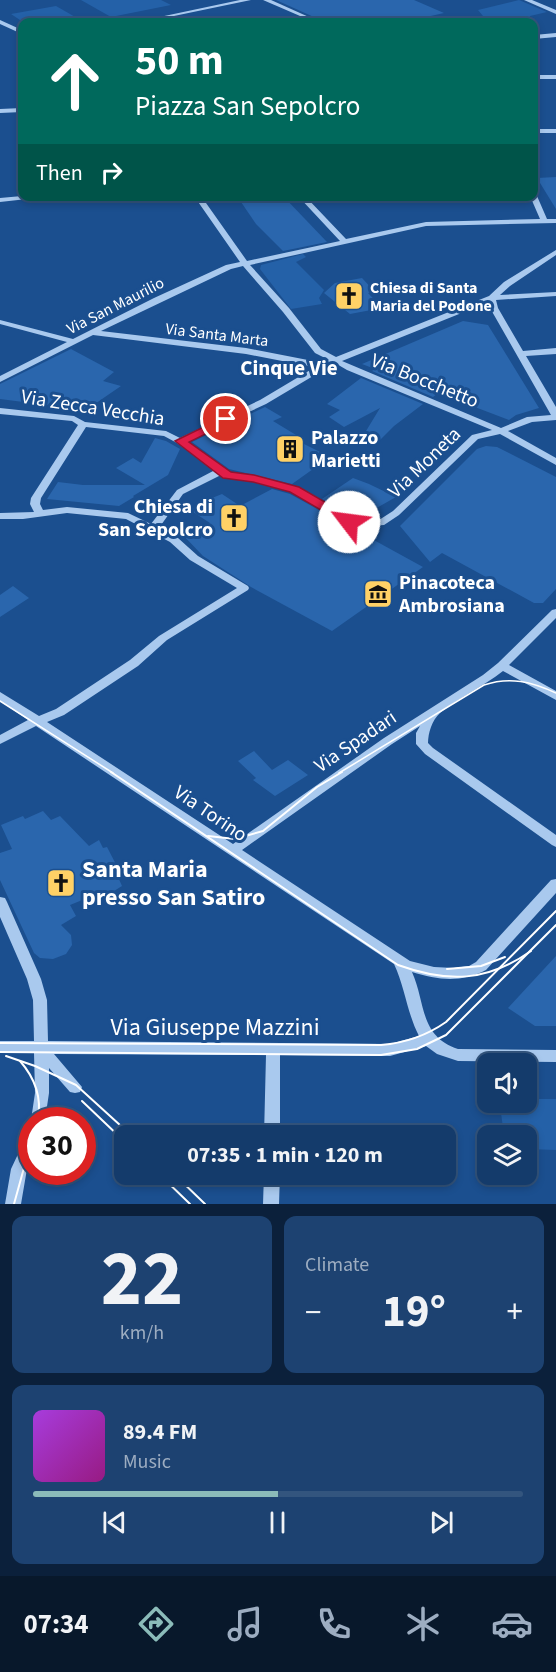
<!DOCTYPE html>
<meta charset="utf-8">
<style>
:root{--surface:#143b6b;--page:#1d4271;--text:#f1f3f6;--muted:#9dadc1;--line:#33557e;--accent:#8bbbb9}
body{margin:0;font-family:"Source Sans 3",sans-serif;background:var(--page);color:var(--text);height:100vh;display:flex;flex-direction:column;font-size:22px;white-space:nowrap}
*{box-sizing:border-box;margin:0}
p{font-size:20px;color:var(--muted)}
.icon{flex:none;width:33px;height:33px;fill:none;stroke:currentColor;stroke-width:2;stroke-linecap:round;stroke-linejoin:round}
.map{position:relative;height:1204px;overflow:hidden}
.drawer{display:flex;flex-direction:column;gap:12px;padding:12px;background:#0b203b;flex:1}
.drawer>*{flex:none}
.hud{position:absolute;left:18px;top:18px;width:520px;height:183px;border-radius:12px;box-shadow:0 3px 9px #0003,0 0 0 2px var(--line);background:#00695c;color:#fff;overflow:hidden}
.controls{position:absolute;left:477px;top:1053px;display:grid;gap:12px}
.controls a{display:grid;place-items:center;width:60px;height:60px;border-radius:12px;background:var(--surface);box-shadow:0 3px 9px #0003,0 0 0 2px var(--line);font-size:30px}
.speed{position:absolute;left:18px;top:1107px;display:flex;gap:12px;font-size:30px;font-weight:700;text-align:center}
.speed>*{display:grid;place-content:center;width:78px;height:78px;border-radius:50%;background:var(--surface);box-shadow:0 3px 9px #0003,0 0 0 2px var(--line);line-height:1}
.speed .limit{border:9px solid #d22;background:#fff;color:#111}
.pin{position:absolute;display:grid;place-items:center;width:51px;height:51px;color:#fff;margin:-26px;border:3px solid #fff;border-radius:50%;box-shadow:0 2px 6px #0007}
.me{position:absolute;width:66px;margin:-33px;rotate:300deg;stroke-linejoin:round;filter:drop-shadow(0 0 4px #0008)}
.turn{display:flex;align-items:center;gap:21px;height:126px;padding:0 18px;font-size:27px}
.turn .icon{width:78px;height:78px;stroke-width:2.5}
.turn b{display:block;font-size:42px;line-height:51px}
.then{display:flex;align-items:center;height:57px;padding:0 18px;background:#0003;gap:12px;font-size:22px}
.big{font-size:45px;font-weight:700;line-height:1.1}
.drawer .tile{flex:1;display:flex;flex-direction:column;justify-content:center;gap:9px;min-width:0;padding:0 21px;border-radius:12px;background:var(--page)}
.drawer .dial{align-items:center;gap:0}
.dial b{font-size:78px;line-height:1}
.song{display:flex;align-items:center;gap:18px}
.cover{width:72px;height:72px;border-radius:9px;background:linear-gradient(135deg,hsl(280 70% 55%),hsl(310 70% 35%))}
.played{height:6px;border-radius:3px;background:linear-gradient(90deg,var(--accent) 50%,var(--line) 50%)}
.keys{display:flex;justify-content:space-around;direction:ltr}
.heat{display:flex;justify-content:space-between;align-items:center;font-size:33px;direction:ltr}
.drawer .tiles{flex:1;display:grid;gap:12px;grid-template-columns:1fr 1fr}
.tile:last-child{grid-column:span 2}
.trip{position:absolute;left:114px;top:1125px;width:342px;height:60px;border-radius:12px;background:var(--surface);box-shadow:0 3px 9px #0003,0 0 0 2px var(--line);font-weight:700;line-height:60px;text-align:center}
.tab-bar{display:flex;height:96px;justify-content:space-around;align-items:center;background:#08182b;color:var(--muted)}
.tab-bar .icon{width:42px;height:42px}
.tab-bar .selected{color:var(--accent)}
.tab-bar b{font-size:27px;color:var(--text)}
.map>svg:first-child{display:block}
.green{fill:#2461a8}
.building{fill:#2a66ad}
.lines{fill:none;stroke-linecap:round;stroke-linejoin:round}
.minor{fill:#a9c9ee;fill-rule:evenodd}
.tram-far1{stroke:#fff;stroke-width:1.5}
.tram{stroke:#fff;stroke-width:2}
.route{fill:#e11d48;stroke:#92132f;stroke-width:1.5}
.labels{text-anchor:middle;stroke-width:6;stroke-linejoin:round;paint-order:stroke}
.far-poi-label{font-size:16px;font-weight:bold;fill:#fff;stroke:#1b4f8f;text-anchor:start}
.far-street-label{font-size:16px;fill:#fff;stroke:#1b4f8f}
.street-label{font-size:20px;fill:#fff;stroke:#1b4f8f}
.poi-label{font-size:20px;font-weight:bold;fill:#fff;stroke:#1b4f8f;text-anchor:start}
.neighbourhood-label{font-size:21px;font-weight:bold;fill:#fff;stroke:#1b4f8f}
.near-poi-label{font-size:24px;font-weight:bold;fill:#fff;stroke:#1b4f8f;text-anchor:start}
.near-street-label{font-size:24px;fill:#fff;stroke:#1b4f8f}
</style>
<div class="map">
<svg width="556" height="1204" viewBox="0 0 556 1204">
<rect width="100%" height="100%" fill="#1b4f8f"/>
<g class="green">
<polygon points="81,0 161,0 171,5 111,17"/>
<polygon points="519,0 547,12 530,16 528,22 488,22 478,10"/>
<polygon points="56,6 84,22 23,22 11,14"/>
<polygon points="303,254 306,257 296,262 324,290 319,298 322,304 291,309 260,269 261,265"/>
<polygon points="527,1099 556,1099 556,1150 527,1149 526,1136 504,1135 501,1113 505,1104 526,1102"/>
</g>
<g class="building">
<polygon points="276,0 414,0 444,13 404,22 325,22"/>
<polygon points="556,177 556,209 537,178"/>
<polygon points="283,196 327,242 283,251 256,224 241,202"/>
<polygon points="362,278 375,292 368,293 382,308 350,314 324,293 335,283"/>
<polygon points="463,321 488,325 539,408 516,415 509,420 438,393 433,397 372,371 375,369 362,364"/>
<polygon points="71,349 114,372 103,381 121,386 86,410 0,399 0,384"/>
<polygon points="361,378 423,404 394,426 378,442 363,436 380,408 344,427 329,417 340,410 327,404"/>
<polygon points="265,407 282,417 273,421 301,438 296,440 330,457 292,484 229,469 192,442"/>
<polygon points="155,438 166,441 180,449 168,475 133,496 134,497 119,506 47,499 58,482 83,485 145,485 116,468 133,458 141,463"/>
<polygon points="486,446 497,447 556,477 556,589 543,603 534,603 442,553 430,562 400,526 477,449"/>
<polygon points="353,478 369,484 396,497 359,518 322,499"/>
<polygon points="272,489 290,494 423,567 332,631 251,587 203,556 181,533 210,523 190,510 199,505 197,504 222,494 240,506"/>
<polygon points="13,586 29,598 0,617 0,595"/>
<polygon points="254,751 272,770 288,760 308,775 275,796 253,780 256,778 238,761"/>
<polygon points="43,811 51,820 60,816 89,846 99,840 103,848 107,847 122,876 118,877 122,886 106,896 102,892 70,905 76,916 61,925 71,935 72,945 66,954 53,959 40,958 34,953 0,880 0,853 12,849 1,825 23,816 25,819"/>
<polygon points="556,956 556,1026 535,1026 508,1008"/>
</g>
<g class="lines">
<g class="minor">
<polygon points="240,0 251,0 145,22 136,22"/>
<polygon points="263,0 271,0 320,22 314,22"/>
<polygon points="524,0 532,0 556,10 556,14"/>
<polygon points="0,20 22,30 22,34 0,24"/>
<polygon points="556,33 556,37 534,39 534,35"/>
<polygon points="22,41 22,50 17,44"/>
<rect x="534" y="75" width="22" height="4"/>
<polygon points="22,108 22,112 0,113 0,109"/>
<rect x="534" y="129" width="22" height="4"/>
<path d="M534,194L537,196L547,219H556V223L426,226L250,265L289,308L321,349L336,357L489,296L504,282L556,250V255L510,286L500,295L556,292V296L496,300L498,308L523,351L556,348V354L526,356L556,407V420L532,422L508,431L556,458V465L500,434L478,439L399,515L384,525L357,527L291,492L253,482L225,477L221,475L183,494L159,528L178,538L198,556L248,586L249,588L248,590L167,640L138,666L64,715L47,722L233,844L384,738L483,675L498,663L552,610L556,609V618L509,665L556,691V700L503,671C483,687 459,697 440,713C432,720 428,733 428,743L433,748L556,835V847L552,845L425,754L416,744V733L420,726L392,744L242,850L410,961L434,967L454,968L469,966L476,962L551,880L556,879V893L486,970C461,983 438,980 412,972C426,1003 419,1036 458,1049L556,1050V1062L458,1061L437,1054L426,1046L390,1056L280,1055V1136H264L266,1055L54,1054L82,1087L80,1092L75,1093L70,1092L49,1068V1093L45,1120H32V1122L31,1120L35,1093L34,1053H0V1041H34L33,1000L27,979L0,917V897L5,898L7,902L41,979L47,1000L48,1041L390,1044L419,1036C407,1013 405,987 394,964L36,726L0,744V735L28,720L0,701V692L39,716L56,709L130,660L159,636L237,588L190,560L170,542L126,519L67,513L23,519H0V513L34,512L30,504L31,498L78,425L72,421L0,414V408L74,416L85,422L166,431L180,438L260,400L317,366L313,367L246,354L93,335L0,382V376L67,342L0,324V320L73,339L154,298L226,265L240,262L194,196H201L203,200L222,196H242L206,203L247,261L340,241L298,196H305L346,239L426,222L540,219L530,196H534ZM243,266L283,312L315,353L329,360L313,361L246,348L101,331L231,269ZM489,302L490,308L551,415L527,417L501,428L342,361ZM335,363L347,370L492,430L472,435L393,511L379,520L359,521L297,488L254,476L231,473L187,441L266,404ZM86,427L164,436L177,443L215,470L177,490L151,524L128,513L67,507L43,510L40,504L41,498Z"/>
<polygon points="22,196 54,196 0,202 0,198"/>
<polygon points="32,1133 32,1158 27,1169 21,1204 5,1204 11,1169 27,1135"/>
<polygon points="264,1174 280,1174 279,1204 263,1204"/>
</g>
<g class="tram-far1">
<polyline points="0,701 113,773"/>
<path d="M339,773L484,685C510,676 532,682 556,693"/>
</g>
<g class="tram">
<path d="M111,772L398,965C448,983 487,982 531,951"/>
<polyline points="208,836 235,839 263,831 317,787 342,772"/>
<polyline points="447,969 481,966 505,957"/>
<path d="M0,1043L381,1045C405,1043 426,1036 446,1022L556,911"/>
<polyline points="0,1052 381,1055 417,1049 446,1035 556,925"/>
<polyline points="6,1056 35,1066 76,1085 132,1136"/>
<path d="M20,1061C35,1078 42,1097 38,1120"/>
<polyline points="82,1101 124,1141"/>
<polyline points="159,1174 190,1204"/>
<polyline points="174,1174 205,1204"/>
<polyline points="14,1204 32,1139"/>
</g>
</g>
<polygon class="route" points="226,416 232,419 230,422 189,442 231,472 254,475 299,487 354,519 356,522 354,524 345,524 290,492 253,482 223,478 175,441"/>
<defs>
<g id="church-square" transform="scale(1.5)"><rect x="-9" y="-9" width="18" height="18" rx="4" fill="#ffd166" stroke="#1b4f8f"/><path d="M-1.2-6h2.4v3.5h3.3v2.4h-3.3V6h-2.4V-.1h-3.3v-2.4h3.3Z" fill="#111"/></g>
<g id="building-square" transform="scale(1.5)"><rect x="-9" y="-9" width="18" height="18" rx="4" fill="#ffd166" stroke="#1b4f8f"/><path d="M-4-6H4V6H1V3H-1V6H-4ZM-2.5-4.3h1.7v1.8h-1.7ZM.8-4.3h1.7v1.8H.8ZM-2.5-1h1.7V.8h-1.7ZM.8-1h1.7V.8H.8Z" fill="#111"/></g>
<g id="museum-square" transform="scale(1.5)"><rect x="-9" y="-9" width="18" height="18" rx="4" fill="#ffd166" stroke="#1b4f8f"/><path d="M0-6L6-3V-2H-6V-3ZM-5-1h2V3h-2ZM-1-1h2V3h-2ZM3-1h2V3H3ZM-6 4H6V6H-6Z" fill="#111"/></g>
</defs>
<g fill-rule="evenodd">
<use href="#church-square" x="349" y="296"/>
<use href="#building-square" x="290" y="449"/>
<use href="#church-square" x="234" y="518"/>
<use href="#museum-square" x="378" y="594"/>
<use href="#church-square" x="61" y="883"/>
</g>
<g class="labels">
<g class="far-poi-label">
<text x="370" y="293">Chiesa di Santa<tspan x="370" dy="18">Maria del Podone</tspan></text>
</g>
<g class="far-street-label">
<text transform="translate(115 305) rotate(-27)" y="6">Via San Maurilio</text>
<text transform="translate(217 334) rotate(7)" y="6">Via Santa Marta</text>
</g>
<g class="street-label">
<text transform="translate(425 380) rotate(22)" y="7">Via Bocchetto</text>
<text transform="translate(93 407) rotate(9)" y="7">Via Zecca Vecchia</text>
<text transform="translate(424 462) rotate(-44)" y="7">Via Moneta</text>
<text transform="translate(355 741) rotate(-34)" y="7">Via Spadari</text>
<text transform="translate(211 813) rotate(34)" y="7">Via Torino</text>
</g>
<g class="poi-label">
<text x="311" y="444">Palazzo<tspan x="311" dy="23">Marietti</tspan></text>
<text x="213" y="513" text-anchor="end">Chiesa di<tspan x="213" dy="23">San Sepolcro</tspan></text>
<text x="399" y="589">Pinacoteca<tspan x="399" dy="23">Ambrosiana</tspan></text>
</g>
<g class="neighbourhood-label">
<text x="289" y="375">Cinque Vie</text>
</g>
<g class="near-poi-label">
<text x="82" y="877">Santa Maria<tspan x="82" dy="28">presso San Satiro</tspan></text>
</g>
<g class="near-street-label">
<text x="215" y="1035">Via Giuseppe Mazzini</text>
</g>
</g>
</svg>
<div class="controls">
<a><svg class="icon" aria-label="sound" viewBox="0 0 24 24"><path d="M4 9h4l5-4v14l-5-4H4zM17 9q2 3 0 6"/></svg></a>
<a><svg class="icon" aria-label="layers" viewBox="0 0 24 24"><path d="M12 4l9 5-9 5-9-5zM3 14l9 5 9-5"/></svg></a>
</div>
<div class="speed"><div class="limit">30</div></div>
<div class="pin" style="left:226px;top:419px;background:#d93025"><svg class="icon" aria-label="arrive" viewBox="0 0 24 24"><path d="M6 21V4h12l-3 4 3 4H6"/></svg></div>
<svg class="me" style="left:349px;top:522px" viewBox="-20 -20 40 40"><circle r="19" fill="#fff"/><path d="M0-13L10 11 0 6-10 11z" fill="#e11d48"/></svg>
<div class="trip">07:35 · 1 min · 120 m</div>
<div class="hud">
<div class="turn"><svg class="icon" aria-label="ahead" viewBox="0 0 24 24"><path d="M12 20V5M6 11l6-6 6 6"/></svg><div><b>50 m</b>Piazza San Sepolcro</div></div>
<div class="then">Then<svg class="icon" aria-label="right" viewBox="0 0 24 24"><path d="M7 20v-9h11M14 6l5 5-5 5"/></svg></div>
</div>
</div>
<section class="drawer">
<div class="tiles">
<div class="tile dial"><b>22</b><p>km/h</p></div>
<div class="tile"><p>Climate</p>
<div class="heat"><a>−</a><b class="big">19°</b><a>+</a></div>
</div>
<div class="tile">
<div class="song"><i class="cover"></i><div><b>89.4 FM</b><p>Music</p></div></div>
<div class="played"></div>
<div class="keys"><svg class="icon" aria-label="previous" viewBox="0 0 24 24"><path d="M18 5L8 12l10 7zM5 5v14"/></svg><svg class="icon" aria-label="pause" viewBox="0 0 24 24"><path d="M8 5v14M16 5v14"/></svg><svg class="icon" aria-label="next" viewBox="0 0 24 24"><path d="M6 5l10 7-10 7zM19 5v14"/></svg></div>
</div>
</div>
</section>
<nav class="tab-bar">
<b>07:34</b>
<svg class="icon selected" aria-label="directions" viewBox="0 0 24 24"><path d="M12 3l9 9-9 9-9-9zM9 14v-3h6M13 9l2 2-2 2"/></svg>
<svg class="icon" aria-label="music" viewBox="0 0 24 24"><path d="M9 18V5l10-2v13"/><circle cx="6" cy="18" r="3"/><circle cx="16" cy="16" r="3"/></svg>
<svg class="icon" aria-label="phone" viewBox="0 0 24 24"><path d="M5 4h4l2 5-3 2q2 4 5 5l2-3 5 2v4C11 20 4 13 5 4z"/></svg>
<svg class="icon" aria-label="climate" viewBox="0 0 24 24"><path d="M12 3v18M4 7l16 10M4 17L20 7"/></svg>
<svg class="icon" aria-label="car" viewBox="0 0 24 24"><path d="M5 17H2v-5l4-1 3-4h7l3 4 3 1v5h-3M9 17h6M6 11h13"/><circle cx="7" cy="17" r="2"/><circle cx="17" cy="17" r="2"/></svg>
</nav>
